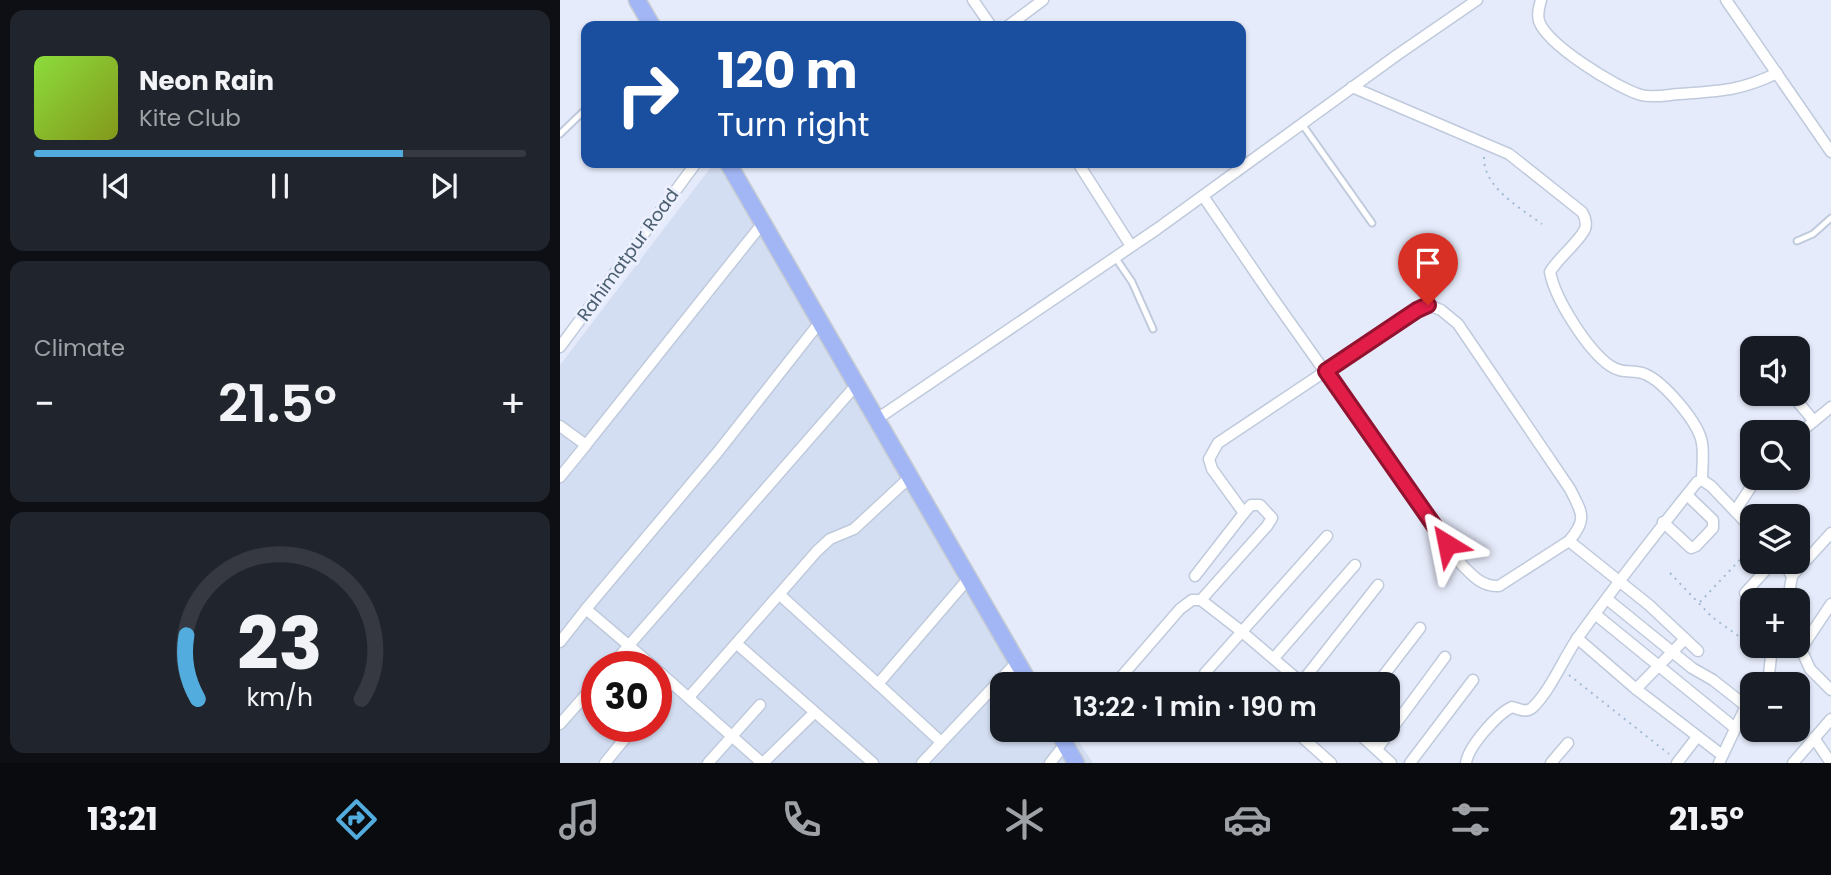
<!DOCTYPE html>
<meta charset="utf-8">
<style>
:root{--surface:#171b24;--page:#20242c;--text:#f1f3f6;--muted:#9ea1a6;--line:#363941;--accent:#52acdd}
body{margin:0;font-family:Poppins,sans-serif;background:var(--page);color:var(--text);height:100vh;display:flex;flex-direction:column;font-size:26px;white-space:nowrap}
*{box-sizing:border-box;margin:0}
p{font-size:23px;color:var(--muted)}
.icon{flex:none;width:38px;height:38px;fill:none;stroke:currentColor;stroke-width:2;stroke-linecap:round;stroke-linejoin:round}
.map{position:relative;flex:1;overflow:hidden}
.side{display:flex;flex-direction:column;gap:10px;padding:10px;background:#0d0f14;width:560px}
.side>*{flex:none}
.hud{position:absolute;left:21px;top:21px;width:665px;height:147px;border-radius:14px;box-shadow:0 2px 5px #0004;background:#1a4fa0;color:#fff;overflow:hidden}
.tools{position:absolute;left:1180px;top:336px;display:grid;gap:14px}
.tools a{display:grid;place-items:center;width:70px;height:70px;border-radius:14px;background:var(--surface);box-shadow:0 2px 5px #0004;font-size:35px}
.speed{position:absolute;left:21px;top:651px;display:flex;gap:14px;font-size:35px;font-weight:700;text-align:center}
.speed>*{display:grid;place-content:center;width:91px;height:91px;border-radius:50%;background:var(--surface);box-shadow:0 2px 5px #0004;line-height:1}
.speed .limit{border:10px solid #d22;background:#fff;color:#111}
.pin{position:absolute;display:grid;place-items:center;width:60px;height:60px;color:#fff;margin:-72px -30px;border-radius:50% 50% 50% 0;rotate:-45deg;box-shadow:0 0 7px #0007}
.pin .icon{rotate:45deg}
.me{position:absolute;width:77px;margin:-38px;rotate:325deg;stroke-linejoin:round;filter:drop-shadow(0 0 5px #0008)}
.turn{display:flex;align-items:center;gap:24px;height:147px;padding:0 21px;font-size:32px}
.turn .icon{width:91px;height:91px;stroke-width:2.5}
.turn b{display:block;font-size:49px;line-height:60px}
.big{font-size:52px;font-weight:600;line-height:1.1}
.side .card{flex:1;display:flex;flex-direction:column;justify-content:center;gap:10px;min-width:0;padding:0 24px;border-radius:14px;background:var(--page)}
.side .dial{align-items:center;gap:0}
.dial svg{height:182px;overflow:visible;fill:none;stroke:var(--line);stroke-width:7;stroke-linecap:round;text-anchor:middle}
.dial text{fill:var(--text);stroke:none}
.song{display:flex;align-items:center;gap:21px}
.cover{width:84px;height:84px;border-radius:10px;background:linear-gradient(135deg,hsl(90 70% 55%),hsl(70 70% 35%))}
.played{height:7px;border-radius:4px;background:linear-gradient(90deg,var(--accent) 75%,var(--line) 75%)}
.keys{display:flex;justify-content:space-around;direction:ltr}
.heat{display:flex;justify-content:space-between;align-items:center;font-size:38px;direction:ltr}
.trip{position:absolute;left:430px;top:672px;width:410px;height:70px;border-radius:14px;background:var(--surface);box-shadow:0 2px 5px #0004;font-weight:600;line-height:70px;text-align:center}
.dock{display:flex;height:112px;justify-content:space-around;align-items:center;background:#090b0e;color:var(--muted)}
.dock .icon{width:49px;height:49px}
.dock .current{color:var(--accent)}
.dock b{font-size:32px;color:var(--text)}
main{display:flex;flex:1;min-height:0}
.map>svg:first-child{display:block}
.residential{fill:#d4def2;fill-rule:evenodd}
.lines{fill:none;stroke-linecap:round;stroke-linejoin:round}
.service-casing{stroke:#bfcadc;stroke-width:9}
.minor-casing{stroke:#bfcadc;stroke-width:13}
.primary-casing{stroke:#c6ccd2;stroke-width:19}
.path{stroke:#a2bad3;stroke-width:2;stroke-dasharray:2 5;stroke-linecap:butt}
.service{stroke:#fff;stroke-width:5}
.minor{stroke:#fff;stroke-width:10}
.primary{stroke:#a2b6f5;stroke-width:16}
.route-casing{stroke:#92132f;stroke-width:18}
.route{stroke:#e11d48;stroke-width:12}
.labels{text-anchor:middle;stroke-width:6;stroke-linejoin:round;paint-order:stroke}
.street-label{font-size:18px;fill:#4c6072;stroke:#ecf0fe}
</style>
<main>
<section class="side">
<div class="card">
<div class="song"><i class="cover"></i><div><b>Neon Rain</b><p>Kite Club</p></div></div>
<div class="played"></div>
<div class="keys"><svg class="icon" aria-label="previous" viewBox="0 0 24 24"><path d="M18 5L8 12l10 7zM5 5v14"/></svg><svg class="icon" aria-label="pause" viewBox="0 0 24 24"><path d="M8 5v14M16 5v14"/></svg><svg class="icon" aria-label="next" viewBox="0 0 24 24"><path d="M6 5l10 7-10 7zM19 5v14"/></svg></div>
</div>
<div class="card"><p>Climate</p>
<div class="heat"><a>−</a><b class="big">21.5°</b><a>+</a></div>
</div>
<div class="card dial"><svg viewBox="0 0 100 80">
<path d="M14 69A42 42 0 1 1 86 69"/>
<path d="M14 69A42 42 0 0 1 9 41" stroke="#52acdd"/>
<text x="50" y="56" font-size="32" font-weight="700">23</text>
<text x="50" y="72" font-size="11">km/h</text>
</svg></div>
</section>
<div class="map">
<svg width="1271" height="763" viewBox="0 0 1271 763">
<rect width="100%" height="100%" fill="#e6ebfb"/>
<path class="residential" d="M154,163H169L360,506L480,684H443V730H511L533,763H0V365ZM37,667H96V726H37Z"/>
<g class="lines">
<g class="service-casing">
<g id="service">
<polyline points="742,124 812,223"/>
<polyline points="0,134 26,109"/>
<polyline points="1237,241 1253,234 1271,218"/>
<polyline points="555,257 572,282 593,329"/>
</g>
</g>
<g class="minor-casing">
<g id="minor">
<polyline points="413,0 431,26"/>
<path d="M981,0C979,7 977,14 979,21C987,45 1057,88 1081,95C1093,98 1107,95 1119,94C1158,91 1181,91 1217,73"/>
<polyline points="1166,0 1271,152"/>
<polyline points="448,26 483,0"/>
<path d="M792,87L949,154L1022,212C1025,217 1027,223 1025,229C1019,242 998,258 990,272C995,299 1027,349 1049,365C1063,375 1072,369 1085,374C1104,382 1139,423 1142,443C1144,455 1142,468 1142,480"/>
<polyline points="518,163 571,246"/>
<path d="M643,196L712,297L902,565C913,576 922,587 939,586L1009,541"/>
<polyline points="1191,345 1193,348"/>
<polyline points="0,347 136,163"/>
<polyline points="1231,394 1254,421"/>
<polyline points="317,419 597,229 837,55 917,0"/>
<polyline points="0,426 26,445 202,224"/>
<polyline points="1237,435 1271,407"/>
<polyline points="0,477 26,445"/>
<polyline points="1175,511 1197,478"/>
<polyline points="1103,522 1131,548 1136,546 1153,528 1153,520 1127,495"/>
<polyline points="1223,562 1232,576 1228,600"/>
<path d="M635,576L684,513L652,469L649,459L658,443L857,310L868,305L881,310L898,324L1010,489C1022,513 1028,519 1009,541L1089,605L1138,651"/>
<polyline points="1232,576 1271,533"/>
<polyline points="1185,593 1213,562"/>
<polyline points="220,595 318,684 408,579"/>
<polyline points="1047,599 1132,668 1153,680 1186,706"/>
<polyline points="641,600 681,631 743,684"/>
<polyline points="26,609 157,453 260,322"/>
<polyline points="1035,614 1175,728"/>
<polyline points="1017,638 1076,689 1125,639"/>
<polyline points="0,642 26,609 94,667"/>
<polyline points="177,644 313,763"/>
<polyline points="1236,646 1241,649 1271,604"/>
<polyline points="1241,649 1250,669 1271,690"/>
<polyline points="714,658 795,565"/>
<polyline points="50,667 297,384"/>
<polyline points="96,669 202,763"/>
<polyline points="645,673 767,536"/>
<polyline points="741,683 818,585"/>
<polyline points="318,684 380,741"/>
<polyline points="555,684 620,609 632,600 641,600 707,526 712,518 700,505 691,505 684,513"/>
<polyline points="817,684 860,628"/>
<polyline points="1204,684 1209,675 1212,646"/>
<polyline points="1076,689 1162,755"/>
<polyline points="130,696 257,551 270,539 294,529 349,478"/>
<polyline points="96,701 112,683"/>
<polyline points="0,724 37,682"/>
<polyline points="734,730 771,763"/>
<polyline points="795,730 831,763"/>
<polyline points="1254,738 1271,763"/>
<polyline points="817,749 885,657"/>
<polyline points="45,763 75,726"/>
<polyline points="148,763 200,705"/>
<polyline points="203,763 254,713"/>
<polyline points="362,763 457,662"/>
<polyline points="490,763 516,730"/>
<polyline points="850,763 913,680"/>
<path d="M906,763C908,747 937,714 952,707C959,709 966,713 972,708C990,692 1005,655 1019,636C1057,583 1097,532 1137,482L1142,480L1151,486L1192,529"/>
<polyline points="991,763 1008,743"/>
<polyline points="1117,763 1137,737"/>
<polyline points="1159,763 1186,706 1192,700"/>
<polyline points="1233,763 1271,719"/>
</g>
</g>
<g class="primary-casing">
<g id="primary">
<polyline points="77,0 92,26"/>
<polyline points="168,163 470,684"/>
<polyline points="497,730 516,763"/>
</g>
</g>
<g class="path">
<path d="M924,157C923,187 960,208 982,224"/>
<polyline points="1110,573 1152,617 1202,653"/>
<polyline points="1140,602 1192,547"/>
<polyline points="1009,675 1109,754"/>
<polyline points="1237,717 1246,729"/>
</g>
<use href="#service" class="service"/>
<use href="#minor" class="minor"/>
<use href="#primary" class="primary"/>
</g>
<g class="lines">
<g class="route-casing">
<polyline id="route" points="868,305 857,310 766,371 887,544"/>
</g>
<use href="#route" class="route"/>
</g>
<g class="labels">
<g class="street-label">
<text transform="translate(68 255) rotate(-54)" y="6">Rahimatpur Road</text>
</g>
</g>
</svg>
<div class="tools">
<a><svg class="icon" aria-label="sound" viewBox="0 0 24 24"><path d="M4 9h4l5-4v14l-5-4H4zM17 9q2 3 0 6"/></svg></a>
<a><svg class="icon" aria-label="search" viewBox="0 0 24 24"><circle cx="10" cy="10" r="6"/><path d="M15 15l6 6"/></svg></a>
<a><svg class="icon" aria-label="layers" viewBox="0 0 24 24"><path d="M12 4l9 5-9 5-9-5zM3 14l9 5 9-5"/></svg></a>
<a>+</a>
<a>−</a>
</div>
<div class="speed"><div class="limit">30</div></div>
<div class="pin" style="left:868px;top:305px;background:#d93025"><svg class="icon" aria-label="arrive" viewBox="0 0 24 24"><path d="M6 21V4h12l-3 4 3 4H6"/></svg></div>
<svg class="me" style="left:887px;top:544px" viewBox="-20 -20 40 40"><path d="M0-17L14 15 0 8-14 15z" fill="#e11d48" stroke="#fff" stroke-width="4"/></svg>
<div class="trip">13:22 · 1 min · 190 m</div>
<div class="hud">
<div class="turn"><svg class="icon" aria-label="right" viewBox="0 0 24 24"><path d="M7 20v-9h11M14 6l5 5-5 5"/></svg><div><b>120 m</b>Turn right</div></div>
</div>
</div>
</main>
<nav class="dock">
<b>13:21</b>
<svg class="icon current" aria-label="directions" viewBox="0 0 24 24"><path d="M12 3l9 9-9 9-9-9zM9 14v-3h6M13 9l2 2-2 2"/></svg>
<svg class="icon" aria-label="music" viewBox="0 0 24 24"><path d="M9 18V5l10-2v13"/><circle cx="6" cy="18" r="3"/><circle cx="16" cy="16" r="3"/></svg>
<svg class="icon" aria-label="phone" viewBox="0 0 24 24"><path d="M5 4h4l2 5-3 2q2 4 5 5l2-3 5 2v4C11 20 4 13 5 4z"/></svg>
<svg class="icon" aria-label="climate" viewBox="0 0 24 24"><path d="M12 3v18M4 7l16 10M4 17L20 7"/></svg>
<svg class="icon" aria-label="car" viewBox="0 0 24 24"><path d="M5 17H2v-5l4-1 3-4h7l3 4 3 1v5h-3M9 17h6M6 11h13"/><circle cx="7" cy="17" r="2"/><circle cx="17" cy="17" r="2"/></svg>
<svg class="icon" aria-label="filters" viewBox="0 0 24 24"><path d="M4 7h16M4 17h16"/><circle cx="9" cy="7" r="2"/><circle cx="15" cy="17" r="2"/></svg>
<b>21.5°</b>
</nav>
